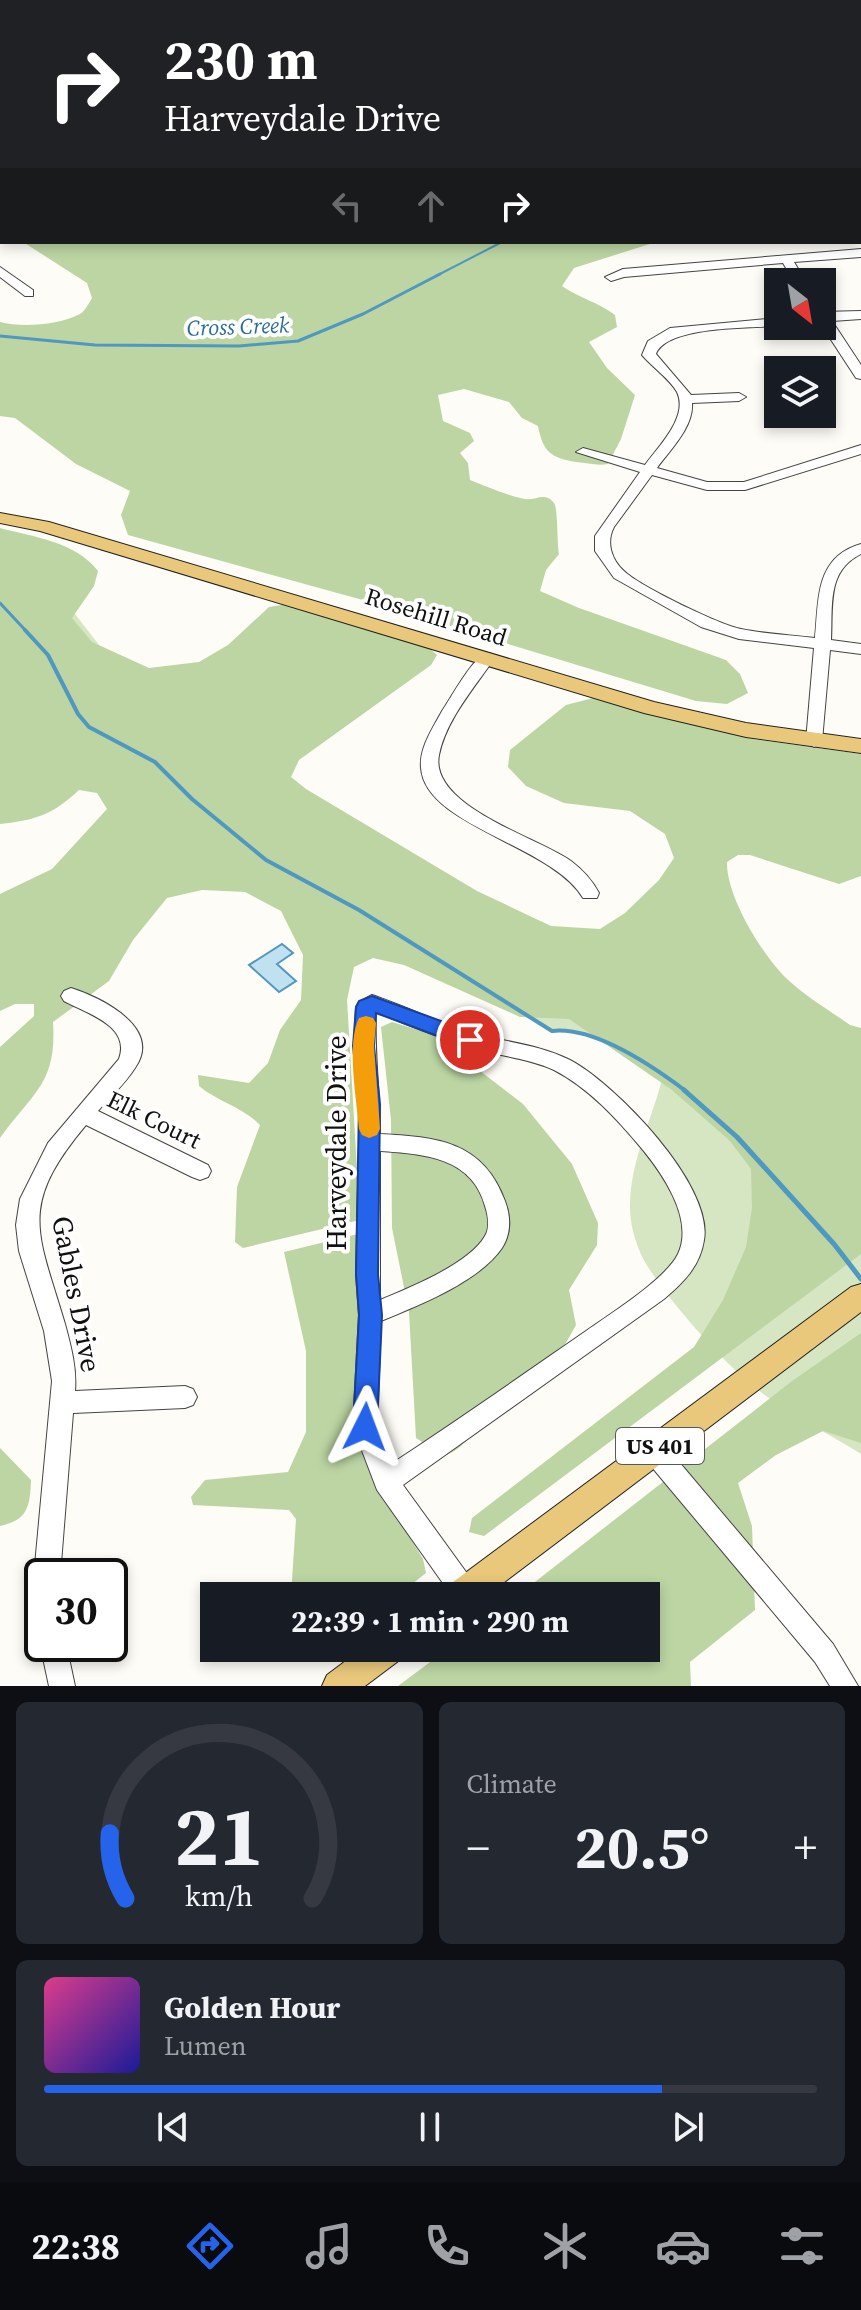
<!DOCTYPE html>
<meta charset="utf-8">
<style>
:root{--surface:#171b24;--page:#242831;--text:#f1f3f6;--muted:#9ea1a6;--line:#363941;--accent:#2563eb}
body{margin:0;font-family:"Source Serif 4",serif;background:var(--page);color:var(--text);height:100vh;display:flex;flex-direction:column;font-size:30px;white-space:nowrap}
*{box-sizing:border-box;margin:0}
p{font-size:26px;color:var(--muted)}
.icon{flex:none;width:44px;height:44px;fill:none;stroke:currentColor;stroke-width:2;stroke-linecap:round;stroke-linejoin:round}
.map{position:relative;height:1686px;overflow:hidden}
.details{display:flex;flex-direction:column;gap:16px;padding:16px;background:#0d0f14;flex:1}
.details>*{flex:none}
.top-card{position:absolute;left:0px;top:0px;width:862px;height:244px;box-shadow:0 4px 12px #0003;background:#202124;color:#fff;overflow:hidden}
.needle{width:52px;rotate:149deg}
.controls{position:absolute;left:764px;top:268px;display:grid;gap:16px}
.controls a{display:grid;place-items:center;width:72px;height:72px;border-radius:0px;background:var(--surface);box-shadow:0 4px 12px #0003;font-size:40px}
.speed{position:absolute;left:24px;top:1558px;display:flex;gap:16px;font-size:40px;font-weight:700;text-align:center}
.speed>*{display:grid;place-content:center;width:104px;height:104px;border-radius:50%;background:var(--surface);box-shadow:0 4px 12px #0003;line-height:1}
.speed .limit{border:4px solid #111;border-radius:12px;background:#fff;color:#111}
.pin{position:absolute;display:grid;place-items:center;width:68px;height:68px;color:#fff;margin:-34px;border:4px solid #fff;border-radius:50%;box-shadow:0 2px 8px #0007}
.me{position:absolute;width:88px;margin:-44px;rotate:3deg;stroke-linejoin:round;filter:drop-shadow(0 0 6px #0008)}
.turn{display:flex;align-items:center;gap:28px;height:168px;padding:0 32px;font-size:36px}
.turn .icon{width:104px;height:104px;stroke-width:2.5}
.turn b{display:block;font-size:56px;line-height:68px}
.lanes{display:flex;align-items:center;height:76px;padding:0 32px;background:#0003;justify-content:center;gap:40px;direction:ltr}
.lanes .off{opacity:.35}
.big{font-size:60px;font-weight:700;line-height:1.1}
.details .tile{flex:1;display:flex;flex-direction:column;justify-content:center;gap:12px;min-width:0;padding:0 28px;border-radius:12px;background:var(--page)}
.details .dial{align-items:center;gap:0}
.dial svg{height:208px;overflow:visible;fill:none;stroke:var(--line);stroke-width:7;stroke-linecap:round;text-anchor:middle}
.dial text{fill:var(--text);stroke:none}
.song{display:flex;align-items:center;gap:24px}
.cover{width:96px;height:96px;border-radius:12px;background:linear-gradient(135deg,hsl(330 70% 55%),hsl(240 70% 35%))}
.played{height:8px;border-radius:4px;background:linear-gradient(90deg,var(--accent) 80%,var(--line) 80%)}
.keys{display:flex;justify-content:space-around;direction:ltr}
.heat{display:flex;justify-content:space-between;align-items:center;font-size:44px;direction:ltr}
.details .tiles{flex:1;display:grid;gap:16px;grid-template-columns:1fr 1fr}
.tile:last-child{grid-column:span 2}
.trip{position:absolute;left:200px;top:1582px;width:460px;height:80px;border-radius:0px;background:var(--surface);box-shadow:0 4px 12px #0003;font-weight:700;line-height:80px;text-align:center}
.menu{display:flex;height:128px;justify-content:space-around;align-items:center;background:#090b0e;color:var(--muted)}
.menu .icon{width:56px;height:56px}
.menu .active{color:var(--accent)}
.menu b{font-size:36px;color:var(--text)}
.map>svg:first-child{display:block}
.green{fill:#d7e6c2}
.forest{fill:#bcd5a3}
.water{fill:#c0e1f0;stroke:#4f98bf;stroke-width:2}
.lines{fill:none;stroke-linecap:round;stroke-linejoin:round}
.stream-far3{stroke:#4f98bf;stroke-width:2}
.stream-far2{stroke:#4f98bf;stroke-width:3}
.stream-far1{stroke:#4f98bf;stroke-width:4}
.stream{stroke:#4f98bf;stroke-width:5}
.minor-casing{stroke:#444;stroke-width:2}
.major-casing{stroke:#222;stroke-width:2}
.minor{fill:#fff;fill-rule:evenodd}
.major{fill:#e9c87b;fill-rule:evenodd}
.route{fill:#2563eb;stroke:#184099;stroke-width:2}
.slow{fill:#f59e0b}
.labels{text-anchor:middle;stroke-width:8;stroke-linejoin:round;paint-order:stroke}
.far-water-label{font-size:22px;font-style:italic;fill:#276c96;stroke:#fff}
.shield{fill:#fff;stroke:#585858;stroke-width:2}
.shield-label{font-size:22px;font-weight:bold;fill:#111}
.street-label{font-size:24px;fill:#111;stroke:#fff}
.near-street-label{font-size:28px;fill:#111;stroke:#fff}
</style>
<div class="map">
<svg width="861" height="1686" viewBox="0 0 861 1686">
<rect width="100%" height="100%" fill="#fefcf6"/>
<path class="green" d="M0,553L72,610L109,658L368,834L462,883L861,1109V1454C829,1434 793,1416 762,1393C727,1367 672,1305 648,1267C637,1250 629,1224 630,1204C631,1158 653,1118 663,1075C633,1055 588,1025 552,1031L359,910Z"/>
<g class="forest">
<path d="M23,242H656L574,268L562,286C579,298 598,302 615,315L617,327L589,342L607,368L635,395L621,439L608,464C596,466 588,463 576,462C551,458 543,452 538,426L522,418L509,402L464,389L438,395L443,421L470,433L474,441L460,453L468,463L470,480C483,485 511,497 525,499C535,501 545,491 554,503C558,508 557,544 559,554L546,570L540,591L579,608L726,660L740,674L748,693L727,704L696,701L370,602L128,535L121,515L130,491L76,464L15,418L0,416V322C22,328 59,325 80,314C85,311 89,303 92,298L87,283Z"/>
<path d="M0,528C34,537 76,542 98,571L94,586L72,618L92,642L149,668L199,662L228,645L269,607L287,604L427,646L437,655L431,665L299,760L291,777L306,789L477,891L551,926L600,929L625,913L659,880L674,858L665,834L630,811L564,803L526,786L508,767L510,750L566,705L593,698L753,739L861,754V876L839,884L750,855H738L727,862C726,895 761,953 785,977C803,995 829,1010 850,1025L861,1028V1254L484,1536L469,1532L472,1518L694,1347L723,1300L746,1247L752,1208L751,1169L730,1141L672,1090L569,1019L520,1017L404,965L373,958L354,967L347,1000L360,1220L243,1248L235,1242L237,1187L260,1125C243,1107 218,1102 199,1086L198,1075L249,1083L268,1063L280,1030L301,1000L303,955L281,911L245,892L202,890L167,898L133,940L109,981L53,1022C57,1084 33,1092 0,1138V1047L34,1016V1004H15L0,1011V894L52,869L107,809L97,793L79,790C52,815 36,820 0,824Z"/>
<path d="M392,1022L432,1034L523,1104L572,1164L598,1223L597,1245L569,1290L576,1325L562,1350L478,1407C472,1432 469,1446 444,1456L416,1438L409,1312L392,1228L391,1120L381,1027Z"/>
<polygon points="362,1233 382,1491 423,1559 426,1573 397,1596 291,1596 296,1519 289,1510 193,1505 191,1497 205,1480 288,1472 306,1432 306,1351 284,1252"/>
<polygon points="861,1333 861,1443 823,1431 776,1455 738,1483 752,1526 755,1610 690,1662 691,1686 398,1686 449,1648 646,1648 646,1596 517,1596 792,1381"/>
<path d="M0,1448L31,1480C30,1506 28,1520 0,1526Z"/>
</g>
<polygon class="water" points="282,944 293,953 277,964 296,981 279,992 249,965"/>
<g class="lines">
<polyline class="stream-far3" points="436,276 502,242"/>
<g class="stream-far2">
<polyline points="0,336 95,345 239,346 298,341 363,314 440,274"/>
<polyline points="0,603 27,632"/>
</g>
<path class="stream-far1" d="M25,630L48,655L78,714L89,727L155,762L192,799L266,860L359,910L552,1031C595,1026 654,1067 687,1092"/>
<polyline class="stream" points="684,1090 737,1137 834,1244 861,1279"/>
<g class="minor-casing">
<g id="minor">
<polygon points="104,0 114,0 103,2"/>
<polygon points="209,0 219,0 220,2 210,2"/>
<polygon points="450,0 460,0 461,2 451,2"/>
<polygon points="557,0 567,0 569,2 559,2"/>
<polygon points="835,0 845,0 846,2 836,2"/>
<rect x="860" y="12" width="1" height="6"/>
<rect x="860" y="29" width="1" height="7"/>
<rect x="0" y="73" width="2" height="6"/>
<rect x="860" y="108" width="1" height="6"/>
<polygon points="0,111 2,111 0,118"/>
<polygon points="861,249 861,257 794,262 806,282 794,282 783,263 624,277 611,281 605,277 623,269"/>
<polygon points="0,267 33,290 33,296 25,296 0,277"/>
<polygon points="861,311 861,319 832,321 861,365 861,379 856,378 822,326 822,312"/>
<path d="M778,318V326C750,328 666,326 656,354L691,395L739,393L746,397L739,401L692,403C694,427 670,450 657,468L707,482H744L861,445V454L745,490H707L652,475L614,527C606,542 611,559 624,571C639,586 720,625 741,629C765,634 791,635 815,638C819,599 815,557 861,544V554C826,571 833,607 831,640L861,644V654L830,650L822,741L814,747L806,741L814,648L739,639L701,627L614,578L595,551V536L640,472L576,452L583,448L645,465C658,447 689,417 677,392C670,379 652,367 642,355L648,341L670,328Z"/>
<path d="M486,654L494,659C474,688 446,720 439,755C429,806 537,837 571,861C583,870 592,880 599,893L597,898H583C552,845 425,826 421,768C419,748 433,728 442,711C451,698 472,658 486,654Z"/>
<path d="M71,988C102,998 163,1028 135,1068C125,1084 110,1097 98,1111L208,1165L211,1171L208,1177L200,1180L192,1177L86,1125C17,1207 38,1232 65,1324C71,1346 77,1369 75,1391L185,1386L193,1389L197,1397L193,1405L185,1408L73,1413L60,1576H42V1587L38,1585L34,1576L52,1381L44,1331L19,1251L16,1225L20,1199L48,1143L119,1059C131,1026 88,1014 64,1001L61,996L64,991Z"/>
<path d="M372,995C405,1006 436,1022 470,1032C502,1042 539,1044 570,1060C614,1083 714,1185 704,1240C700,1266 684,1282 664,1299L403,1485L474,1583L478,1592L476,1596H452L377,1490L353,1427L359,1315L356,1274L360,1104L354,1046L356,1007L359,1002ZM376,1012C408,1025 439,1038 472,1048C498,1056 529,1058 554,1070C589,1088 618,1120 643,1150C664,1176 694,1220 678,1254C666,1279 610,1314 586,1331C521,1376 457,1421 391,1464L377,1427L381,1321C417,1306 479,1282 502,1248C511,1234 511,1217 505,1201C483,1141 437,1137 380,1134C380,1093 374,1053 376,1012ZM380,1151C423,1154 472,1157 485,1206C488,1215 490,1228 485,1236C469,1264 409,1288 380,1300Z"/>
<polygon points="654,1440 663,1443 833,1644 858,1686 830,1686 815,1662 645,1459 642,1451 645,1443"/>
<polygon points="42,1639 42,1644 66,1644 75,1686 49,1686 40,1644"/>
</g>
</g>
<g class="major-casing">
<g id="major">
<polygon points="0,513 49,522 654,702 746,723 861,739 861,753 746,737 644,713 40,531 0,523"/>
<polygon points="861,1284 861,1312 486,1596 444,1596 449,1585 851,1287"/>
<polygon points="363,1648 406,1648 401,1659 365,1686 322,1686 327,1675"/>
</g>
</g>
<use href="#minor" class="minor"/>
<use href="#major" class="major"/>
</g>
<polygon class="route" points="372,996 477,1034 480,1040 477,1045 470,1048 376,1013 374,1046 380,1104 378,1274 382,1315 377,1427 374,1435 365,1438 356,1435 353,1427 359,1315 356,1274 359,1104 353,1046 356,1007 359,1001"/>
<path class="slow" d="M366,1016L373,1018L376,1023L374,1046L380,1129L377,1135L369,1138L362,1135L359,1129C357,1101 346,1043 359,1018Z"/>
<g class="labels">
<g class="far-water-label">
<text transform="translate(238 326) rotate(-2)" y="8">Cross Creek</text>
</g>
<rect class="shield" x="616" y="1428" width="88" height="36" rx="6"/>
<g class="shield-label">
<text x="660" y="1454">US 401</text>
</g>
<g class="street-label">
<text transform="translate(436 617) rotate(17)" y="8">Rosehill Road</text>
<text transform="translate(154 1120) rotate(26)" y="8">Elk Court</text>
</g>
<g class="near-street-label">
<text transform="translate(336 1143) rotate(-90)" y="10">Harveydale Drive</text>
<text transform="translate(77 1294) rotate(79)" y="10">Gables Drive</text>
</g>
</g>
</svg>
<div class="controls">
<a><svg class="needle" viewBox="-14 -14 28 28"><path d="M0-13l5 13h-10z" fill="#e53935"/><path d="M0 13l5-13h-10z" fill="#9ea1a6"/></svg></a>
<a><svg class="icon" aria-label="layers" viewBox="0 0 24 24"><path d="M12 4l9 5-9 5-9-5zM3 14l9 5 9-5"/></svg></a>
</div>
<div class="speed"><div class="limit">30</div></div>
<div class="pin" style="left:470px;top:1040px;background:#d93025"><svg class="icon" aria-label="arrive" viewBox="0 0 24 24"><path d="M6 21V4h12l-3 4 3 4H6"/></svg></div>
<svg class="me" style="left:365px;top:1427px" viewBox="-20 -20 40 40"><path d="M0-17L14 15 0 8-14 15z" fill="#2563eb" stroke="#fff" stroke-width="4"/></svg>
<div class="trip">22:39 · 1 min · 290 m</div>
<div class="top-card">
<div class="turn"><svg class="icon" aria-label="right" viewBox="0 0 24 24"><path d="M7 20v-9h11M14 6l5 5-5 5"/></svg><div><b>230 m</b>Harveydale Drive</div></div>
<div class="lanes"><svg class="icon off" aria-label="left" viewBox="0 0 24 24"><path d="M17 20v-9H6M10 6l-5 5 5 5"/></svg><svg class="icon off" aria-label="ahead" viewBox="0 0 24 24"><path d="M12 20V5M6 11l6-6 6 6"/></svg><svg class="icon" aria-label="right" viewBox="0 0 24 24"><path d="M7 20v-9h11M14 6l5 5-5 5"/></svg></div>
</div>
</div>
<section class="details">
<div class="tiles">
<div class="tile dial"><svg viewBox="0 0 100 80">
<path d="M14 69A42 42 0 1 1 86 69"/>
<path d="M14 69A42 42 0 0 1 8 44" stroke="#2563eb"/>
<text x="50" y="56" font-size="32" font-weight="700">21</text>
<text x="50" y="72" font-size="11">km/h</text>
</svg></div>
<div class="tile"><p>Climate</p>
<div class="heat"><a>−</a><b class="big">20.5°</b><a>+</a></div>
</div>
<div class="tile">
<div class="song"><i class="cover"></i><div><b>Golden Hour</b><p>Lumen</p></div></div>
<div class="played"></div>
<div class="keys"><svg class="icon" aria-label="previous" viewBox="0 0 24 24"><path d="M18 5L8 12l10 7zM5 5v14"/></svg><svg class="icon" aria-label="pause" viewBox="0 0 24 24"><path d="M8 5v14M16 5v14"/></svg><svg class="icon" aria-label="next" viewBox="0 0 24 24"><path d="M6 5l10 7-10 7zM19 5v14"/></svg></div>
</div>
</div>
</section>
<nav class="menu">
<b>22:38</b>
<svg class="icon active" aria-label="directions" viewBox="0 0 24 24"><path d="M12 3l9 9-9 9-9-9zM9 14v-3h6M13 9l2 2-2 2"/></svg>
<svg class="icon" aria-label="music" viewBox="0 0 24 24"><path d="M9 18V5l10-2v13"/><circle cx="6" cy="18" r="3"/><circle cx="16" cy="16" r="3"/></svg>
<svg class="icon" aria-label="phone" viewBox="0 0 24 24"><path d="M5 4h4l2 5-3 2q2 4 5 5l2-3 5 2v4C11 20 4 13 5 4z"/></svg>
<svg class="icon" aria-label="climate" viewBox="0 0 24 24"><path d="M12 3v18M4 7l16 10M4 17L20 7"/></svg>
<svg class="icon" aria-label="car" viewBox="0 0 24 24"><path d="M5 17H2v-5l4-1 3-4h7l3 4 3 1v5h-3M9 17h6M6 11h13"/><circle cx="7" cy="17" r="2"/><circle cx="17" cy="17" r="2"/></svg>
<svg class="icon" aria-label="filters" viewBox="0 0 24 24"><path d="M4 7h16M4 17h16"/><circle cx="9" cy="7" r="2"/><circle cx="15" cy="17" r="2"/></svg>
</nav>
